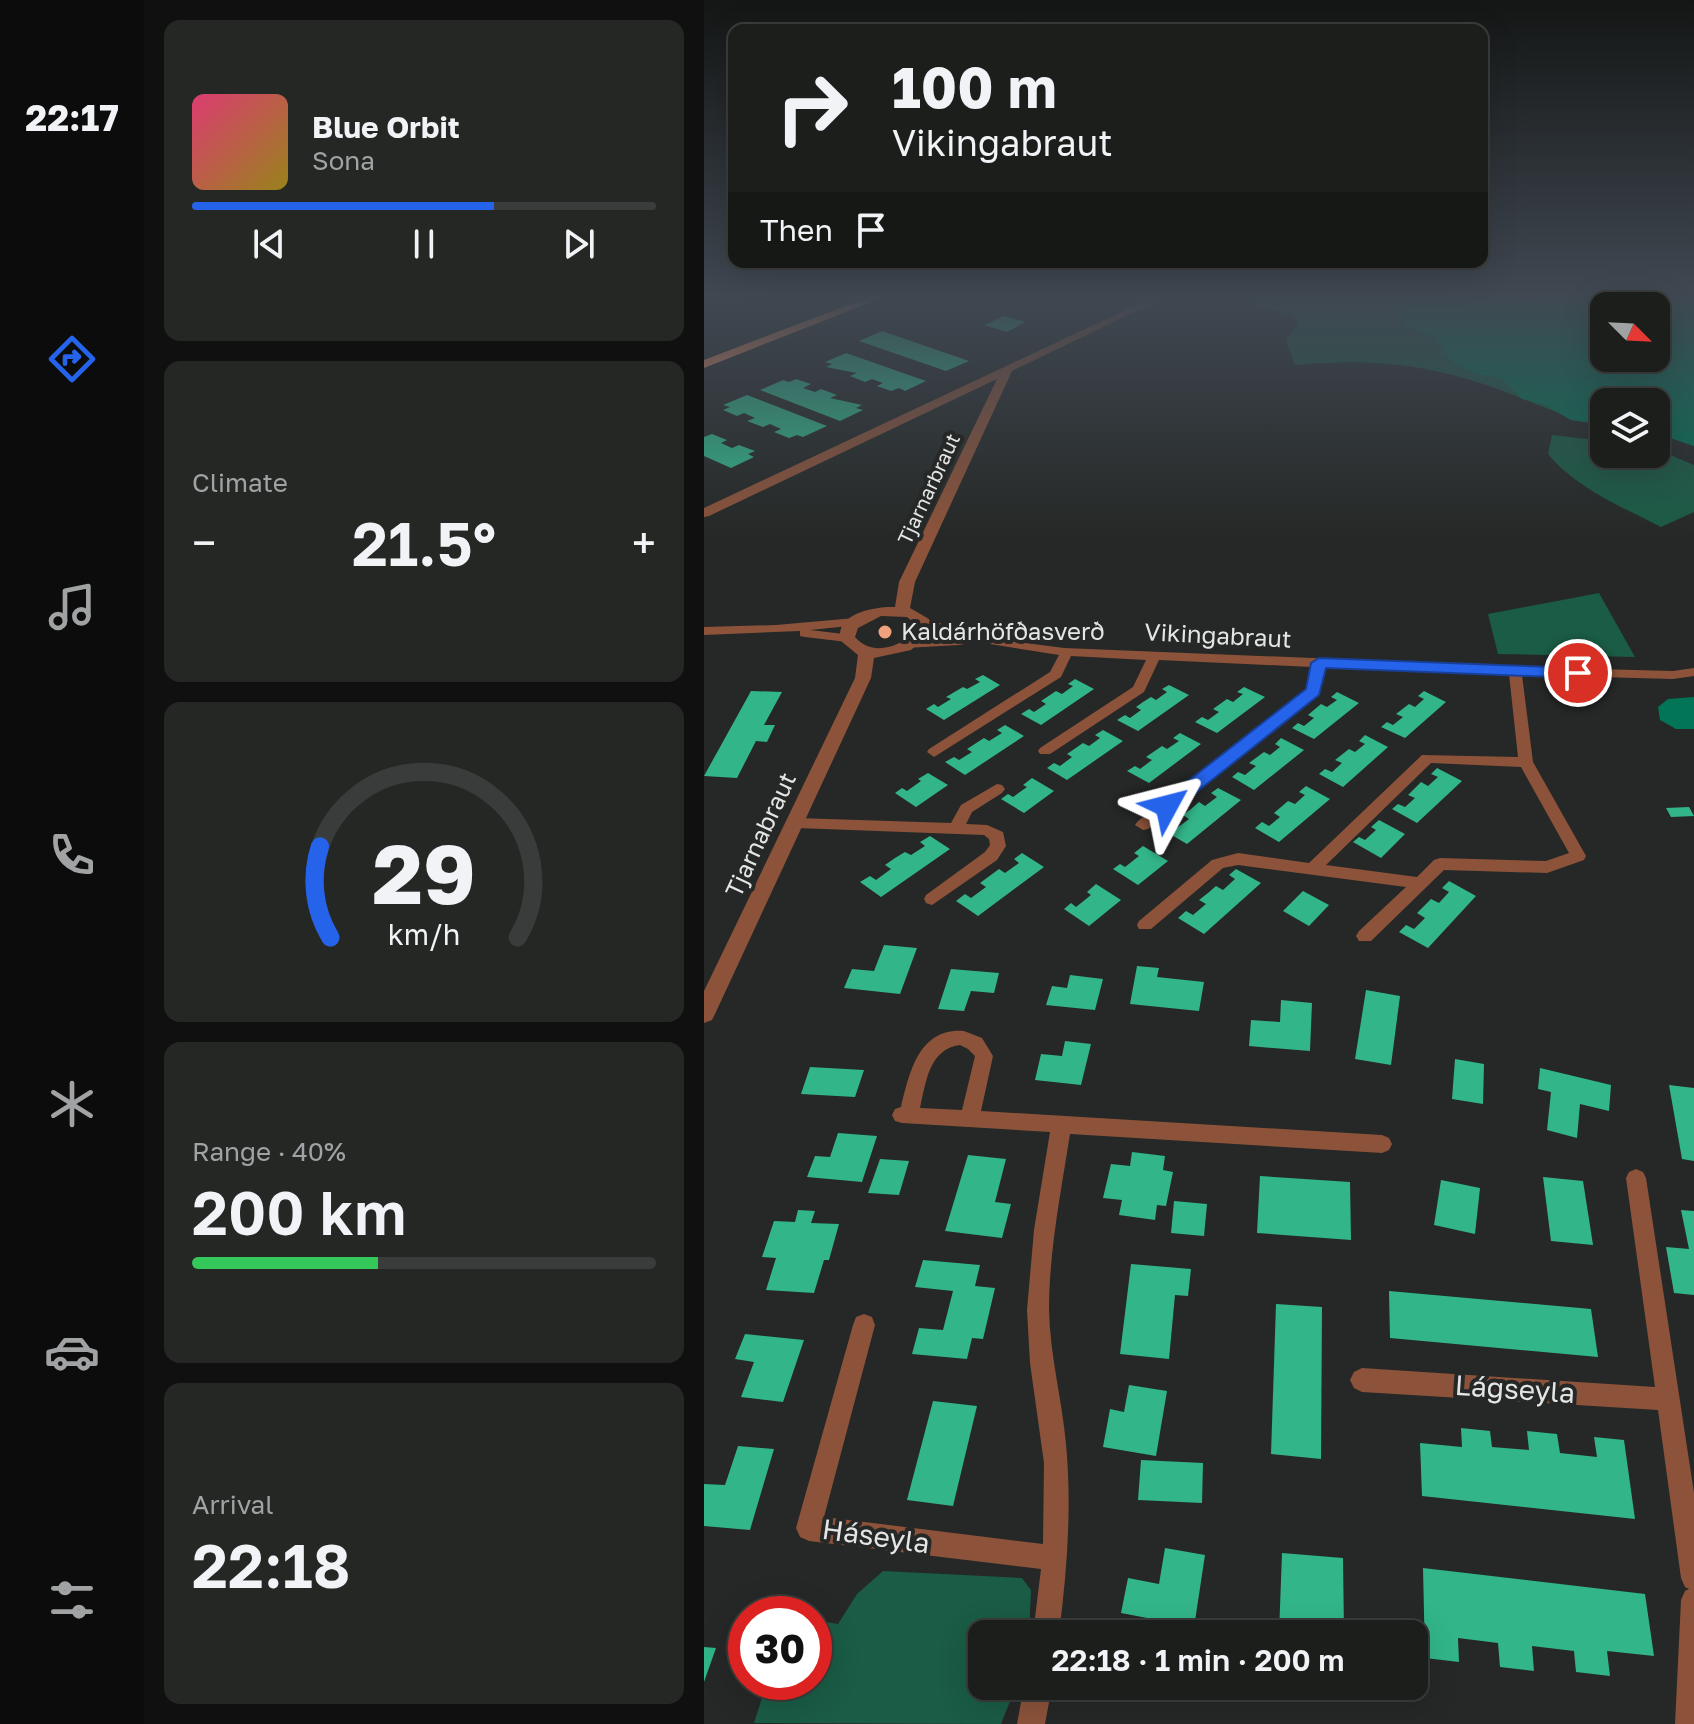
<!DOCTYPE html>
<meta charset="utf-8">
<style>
:root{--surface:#1c1e1c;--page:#252725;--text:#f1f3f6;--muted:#a0a2a3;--line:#3a3c3b;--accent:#2563eb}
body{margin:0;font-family:"Golos Text",sans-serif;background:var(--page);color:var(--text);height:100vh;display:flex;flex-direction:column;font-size:30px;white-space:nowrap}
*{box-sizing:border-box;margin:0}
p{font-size:26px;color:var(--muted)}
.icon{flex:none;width:44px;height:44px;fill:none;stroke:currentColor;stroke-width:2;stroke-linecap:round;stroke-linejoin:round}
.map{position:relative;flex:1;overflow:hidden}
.side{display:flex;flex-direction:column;gap:20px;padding:20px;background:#0f100f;width:560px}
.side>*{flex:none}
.hud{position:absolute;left:24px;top:24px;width:760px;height:244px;border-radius:16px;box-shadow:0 8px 32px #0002,0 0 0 2px var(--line);background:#1c1e1c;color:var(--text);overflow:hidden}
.needle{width:52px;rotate:114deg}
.tools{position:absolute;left:886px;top:292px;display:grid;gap:16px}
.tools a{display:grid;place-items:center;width:80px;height:80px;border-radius:16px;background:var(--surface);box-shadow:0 8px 32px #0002,0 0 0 2px var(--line);font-size:40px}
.speed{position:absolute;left:24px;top:1596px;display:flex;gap:16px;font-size:40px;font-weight:700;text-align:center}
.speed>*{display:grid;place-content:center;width:104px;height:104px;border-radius:50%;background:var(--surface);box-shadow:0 8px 32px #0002,0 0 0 2px var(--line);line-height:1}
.speed .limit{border:12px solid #d22;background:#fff;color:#111}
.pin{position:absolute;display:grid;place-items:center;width:68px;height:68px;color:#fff;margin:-34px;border:4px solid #fff;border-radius:50%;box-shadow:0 2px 8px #0007}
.me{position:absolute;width:88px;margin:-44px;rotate:52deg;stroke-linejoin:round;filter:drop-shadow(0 0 6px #0008)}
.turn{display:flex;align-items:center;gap:28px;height:168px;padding:0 32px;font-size:36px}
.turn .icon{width:104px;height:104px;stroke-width:2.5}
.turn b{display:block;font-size:56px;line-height:68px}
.then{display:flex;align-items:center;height:76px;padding:0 32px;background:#0003;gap:16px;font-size:30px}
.big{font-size:60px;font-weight:600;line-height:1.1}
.side .tile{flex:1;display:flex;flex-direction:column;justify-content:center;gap:12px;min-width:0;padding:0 28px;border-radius:16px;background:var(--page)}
.side .dial{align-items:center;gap:0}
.dial svg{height:208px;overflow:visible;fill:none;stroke:var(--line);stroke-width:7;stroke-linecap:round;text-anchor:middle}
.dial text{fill:var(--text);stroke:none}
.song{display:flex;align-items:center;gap:24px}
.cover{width:96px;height:96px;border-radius:12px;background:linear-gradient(135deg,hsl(340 70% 55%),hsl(50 70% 35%))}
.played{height:8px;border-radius:4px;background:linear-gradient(90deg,var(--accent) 65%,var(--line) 65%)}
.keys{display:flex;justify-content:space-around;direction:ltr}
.heat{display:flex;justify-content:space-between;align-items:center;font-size:44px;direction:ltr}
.charge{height:12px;border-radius:6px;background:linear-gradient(90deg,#34c759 40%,var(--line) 0)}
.trip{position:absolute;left:264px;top:1620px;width:460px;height:80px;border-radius:16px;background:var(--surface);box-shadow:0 8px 32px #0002,0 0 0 2px var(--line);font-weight:600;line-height:80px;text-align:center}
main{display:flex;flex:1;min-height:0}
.dock{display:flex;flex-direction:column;width:144px;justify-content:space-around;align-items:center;background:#0b0c0b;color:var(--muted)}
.dock .icon{width:56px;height:56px}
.dock .active{color:var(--accent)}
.dock b{font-size:36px;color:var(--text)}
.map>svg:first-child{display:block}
.green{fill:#1a5c45;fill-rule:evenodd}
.water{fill:#017555;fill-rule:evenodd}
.building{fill:#32b589}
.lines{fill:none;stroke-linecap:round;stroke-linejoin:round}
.minor{fill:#8c533a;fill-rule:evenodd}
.tertiary{fill:#8c533a;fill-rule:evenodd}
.trunk{fill:#f28c5f;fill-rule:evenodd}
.route{fill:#2563eb;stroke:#184099;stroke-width:2}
.poi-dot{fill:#f2a17e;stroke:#252826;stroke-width:3}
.labels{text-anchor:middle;stroke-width:8;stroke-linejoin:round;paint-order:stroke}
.far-street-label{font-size:20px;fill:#e4e6e5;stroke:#252826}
.poi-label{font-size:24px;fill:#e4e6e5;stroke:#252826;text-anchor:start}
.street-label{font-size:24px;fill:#e4e6e5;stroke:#252826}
.near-street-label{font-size:28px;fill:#e4e6e5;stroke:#252826}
</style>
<main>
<nav class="dock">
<b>22:17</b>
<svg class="icon active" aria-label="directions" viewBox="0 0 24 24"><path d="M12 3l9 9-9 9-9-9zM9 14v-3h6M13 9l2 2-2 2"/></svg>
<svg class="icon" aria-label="music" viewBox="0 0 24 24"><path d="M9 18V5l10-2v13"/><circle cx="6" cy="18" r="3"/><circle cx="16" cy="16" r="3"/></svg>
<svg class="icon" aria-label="phone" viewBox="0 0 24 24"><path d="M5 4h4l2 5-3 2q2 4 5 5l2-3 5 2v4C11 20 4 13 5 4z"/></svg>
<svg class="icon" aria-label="climate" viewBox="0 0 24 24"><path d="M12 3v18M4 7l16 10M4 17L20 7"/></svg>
<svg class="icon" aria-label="car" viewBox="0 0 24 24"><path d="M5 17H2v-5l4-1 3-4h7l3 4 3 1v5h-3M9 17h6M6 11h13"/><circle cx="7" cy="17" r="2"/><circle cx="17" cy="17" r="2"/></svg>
<svg class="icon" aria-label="filters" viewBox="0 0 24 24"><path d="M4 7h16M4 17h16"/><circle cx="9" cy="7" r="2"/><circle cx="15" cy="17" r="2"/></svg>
</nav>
<section class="side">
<div class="tile">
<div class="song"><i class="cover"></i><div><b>Blue Orbit</b><p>Sona</p></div></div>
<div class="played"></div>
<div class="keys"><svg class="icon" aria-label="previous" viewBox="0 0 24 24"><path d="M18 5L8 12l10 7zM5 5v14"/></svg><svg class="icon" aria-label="pause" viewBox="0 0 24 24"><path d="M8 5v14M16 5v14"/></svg><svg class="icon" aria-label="next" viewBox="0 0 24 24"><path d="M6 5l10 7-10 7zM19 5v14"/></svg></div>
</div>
<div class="tile"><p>Climate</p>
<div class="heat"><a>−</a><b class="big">21.5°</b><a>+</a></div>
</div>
<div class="tile dial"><svg viewBox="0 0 100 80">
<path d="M14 69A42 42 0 1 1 86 69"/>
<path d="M14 69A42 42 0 0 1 10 34" stroke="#2563eb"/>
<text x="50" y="56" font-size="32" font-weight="700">29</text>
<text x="50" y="72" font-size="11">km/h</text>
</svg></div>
<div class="tile"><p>Range · 40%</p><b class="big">200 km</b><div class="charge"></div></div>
<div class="tile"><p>Arrival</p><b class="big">22:18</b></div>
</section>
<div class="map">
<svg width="990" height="1724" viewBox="0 0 990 1724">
<rect width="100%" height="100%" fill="#252826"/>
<g class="green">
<path d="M548,297H990V446L952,433V402H900V425C857,418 820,397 779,384C713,362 659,359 591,365L582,340L594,323L589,315L553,306ZM900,306H952V358H900Z"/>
<path d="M848,435L900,441V454H952V449L990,465V512L957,527C918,507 872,488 844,454Z"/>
<polygon points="895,593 931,657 794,654 784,614"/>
<polygon points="179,1571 318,1578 327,1590 325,1634 278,1634 278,1686 312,1686 297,1724 50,1723 63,1682 110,1682 110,1620 134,1624 153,1594"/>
</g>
<g class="water">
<path d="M702,297H990V446L952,433V402H900V425L867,420L839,404L818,399L797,378L772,374L755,366L745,359L732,337L701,326L697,307ZM900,306H952V358H900Z"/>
<polygon points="990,697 990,729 972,729 956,720 954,707 964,699"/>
</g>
<g class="building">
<polygon points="300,316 321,322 303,332 280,325"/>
<polygon points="178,331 265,361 242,371 155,341"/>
<polygon points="142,353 222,381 201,391 195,388 187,391 173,386 179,383 168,379 161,382 146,376 153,373 122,367 128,364 121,362"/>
<polygon points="92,379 107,384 99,388 111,392 117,389 133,395 126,398 158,405 152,408 159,410 136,421 56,390 79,380 85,382"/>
<polygon points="43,395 123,426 99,437 93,435 85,438 70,432 77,429 66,424 59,427 43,421 51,418 40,413 33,416 19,410 26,407 19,405"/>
<polygon points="8,434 23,440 17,443 28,448 35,445 51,451 44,454 50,457 27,468 0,456 0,437"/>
<polygon points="279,675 296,685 240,720 222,709 230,704 234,707 247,699 242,697 259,687 263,689 276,682 271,679"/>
<polygon points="371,679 390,689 337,725 317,714 325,709 330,712 342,704 337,701 352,691 358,694 369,686 364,684"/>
<polygon points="465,685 485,695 434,731 413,720 421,715 426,718 437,710 432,707 439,702 447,697 452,700 463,692 458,689"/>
<polygon points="540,687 561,697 513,733 491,722 498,717 504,720 515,712 509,709 523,699 529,702 539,694 533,692"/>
<polygon points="47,691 78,692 60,725 71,725 63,742 52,741 33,778 0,776"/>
<polygon points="720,691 742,702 701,738 677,727 683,722 689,725 699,717 692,714 705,704 711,707 720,699 714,696"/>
<polygon points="633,692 655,703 610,739 588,728 594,723 600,726 610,718 604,715 617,704 623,707 633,700 627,697"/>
<polygon points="301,725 320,736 261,775 241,762 250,757 255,760 268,752 263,749 280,738 285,741 298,733 293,730"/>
<polygon points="399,730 419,741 363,780 343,768 350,763 356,766 368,757 363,754 379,743 385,746 396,738 391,735"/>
<polygon points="476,733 497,744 445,783 423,771 431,766 436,769 448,760 442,757 458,746 463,749 475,741 469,738"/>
<polygon points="661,735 684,747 639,787 615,774 621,769 628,772 638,763 631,760 645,749 651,752 661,744 655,741"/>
<polygon points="577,738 600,750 550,790 528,777 534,772 541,775 552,766 545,763 560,752 566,755 576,747 571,744"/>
<polygon points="733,768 758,781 713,823 688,809 694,804 701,807 711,798 704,795 717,782 724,786 734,777 727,774"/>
<polygon points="224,773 244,785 212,807 191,793 198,788 203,791 217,781 214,779"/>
<polygon points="328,778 350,791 320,813 297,799 304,794 309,797 323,787 319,785"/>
<polygon points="602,786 626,799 575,842 551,828 558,822 565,826 576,817 570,813 584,801 591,804 601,795 595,792"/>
<polygon points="514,788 537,800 483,844 459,830 467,824 473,828 485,819 479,815 487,809 495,802 501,806 513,797 507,793"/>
<polygon points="985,807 990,816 967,817 962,808"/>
<polygon points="675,820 701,834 677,858 649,842 655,837 661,840 672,830 667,827"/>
<polygon points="226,836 246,849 177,897 156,882 166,876 172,880 187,869 181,865 191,858 201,852 207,855 221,846 216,842"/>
<polygon points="439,846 464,861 434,885 409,869 416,864 421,867 435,856 430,853"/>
<polygon points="318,853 340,867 274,916 252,901 261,894 267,898 282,887 276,883 295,869 301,873 315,863 310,859"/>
<polygon points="532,869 557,883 500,934 474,918 482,911 489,915 502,904 495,900 504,893 512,886 519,890 531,879 525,875"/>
<polygon points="745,881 772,896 724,948 695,932 702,925 710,929 721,918 713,913 727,899 735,903 745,892 738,888"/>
<polygon points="392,884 417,900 385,926 360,909 367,903 372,907 387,895 383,892"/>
<polygon points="599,891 625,905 605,926 579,911"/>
<polygon points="180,945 213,948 196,994 140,988 148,969 170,971"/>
<polygon points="433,966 455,968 453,977 500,982 495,1011 426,1004"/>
<polygon points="247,969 295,973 290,993 267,991 260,1011 234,1009"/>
<polygon points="366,975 399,979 391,1010 342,1005 348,986 363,988"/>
<polygon points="662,990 696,996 687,1065 651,1059"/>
<polygon points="577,1000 608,1003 606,1051 545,1046 547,1020 576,1022"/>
<polygon points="361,1041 387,1044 377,1085 331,1080 337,1054 358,1056"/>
<polygon points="751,1059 780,1064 779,1104 748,1099"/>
<polygon points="106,1067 160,1070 151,1097 97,1094"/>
<polygon points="836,1068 907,1085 905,1111 876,1104 873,1138 843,1130 847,1092 834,1089"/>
<polygon points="965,1085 990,1088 990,1161 978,1159"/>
<polygon points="134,1133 173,1136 158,1182 103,1177 111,1156 126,1157"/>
<polygon points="428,1152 461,1156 459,1170 469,1172 462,1206 453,1205 451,1220 415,1215 418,1200 399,1198 407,1164 426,1166"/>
<polygon points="264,1155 302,1159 291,1202 307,1204 298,1238 241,1231"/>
<polygon points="176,1159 205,1161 195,1195 164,1193"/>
<polygon points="556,1176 646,1182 647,1240 553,1233"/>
<polygon points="839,1177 879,1181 889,1245 847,1241"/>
<polygon points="737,1180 776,1188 771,1234 730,1225"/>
<polygon points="470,1201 503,1204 500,1236 467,1233"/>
<polygon points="94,1210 111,1211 107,1223 135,1224 125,1260 120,1260 110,1293 62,1290 72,1258 58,1257 70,1221 91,1222"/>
<polygon points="977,1210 990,1211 990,1295 970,1293 962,1247 985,1249"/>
<polygon points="219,1260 276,1265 271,1286 291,1288 279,1339 268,1338 263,1359 208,1354 215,1328 239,1330 249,1291 211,1287"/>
<polygon points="427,1264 487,1269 484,1296 471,1295 465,1359 416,1354"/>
<polygon points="685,1291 887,1309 894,1357 686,1338"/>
<polygon points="572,1304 618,1307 617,1459 567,1454"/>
<polygon points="41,1334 100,1340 79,1402 37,1397 50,1362 31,1359"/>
<polygon points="425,1385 463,1391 452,1456 399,1447 406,1409 420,1412"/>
<polygon points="229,1401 273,1406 249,1506 203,1500"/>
<polygon points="757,1428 786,1431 788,1447 825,1450 823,1431 853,1434 856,1453 893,1457 890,1437 920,1440 931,1519 718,1496 716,1443 758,1447"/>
<polygon points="34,1446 70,1449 46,1530 0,1526 0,1484 21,1485"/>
<polygon points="437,1460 499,1463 498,1503 434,1500"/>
<polygon points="461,1548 501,1555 489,1634 457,1634 459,1621 417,1613 424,1578 455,1584"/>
<polygon points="578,1553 639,1558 640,1634 575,1634"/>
<polygon points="719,1568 941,1594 950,1656 903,1651 906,1676 872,1672 870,1651 828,1646 830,1671 796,1667 794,1643 754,1638 755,1662 721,1658"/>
<polygon points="0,1647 12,1648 0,1682"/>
<polygon points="573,1686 640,1686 640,1697 573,1690"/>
</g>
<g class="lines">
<g class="minor">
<polygon points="151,618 155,619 155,625 106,630 148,635 148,641 143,642 101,637 96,636 96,631 0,635 0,627 72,625"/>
<path d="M219,618L284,638L360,648L854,668L969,671L990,668V676L969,679L818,675L829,762L882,856L880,860L843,873L740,870L667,941H655L652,936L655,931L702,887L534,865L519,868L447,929H435L433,925L435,921L508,860L534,853L605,863L718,755L814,757L805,674L621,667L615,694L444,829L439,830L431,825L434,821L603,689L608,667L455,660L440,692L346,754H336L334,751L336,748L429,687L442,660L367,656L357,677L230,757L223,752L225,749L346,672L355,655L261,640L260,644L255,645L201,648L199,645L206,641L251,637L215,625V619ZM727,763L817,767L865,853L842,861L736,858L730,860L713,877L622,865Z"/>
<polygon points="293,784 298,785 301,789 298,793 268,812 262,824 283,825 299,832 302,846 293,860 228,905 222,903 220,899 222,895 281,852 286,845 285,839 280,835 93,828 85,823 93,818 247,823 257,805"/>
<path d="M260,1031L278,1038L289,1056L277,1111L678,1135L685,1138L688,1144L685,1150L678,1153L366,1134C357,1192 345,1251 345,1310C346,1356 358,1399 362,1444C368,1508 363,1571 355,1634H329L337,1569L105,1541L96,1537L92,1528L149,1325L152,1317L160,1314L168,1317L171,1325L120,1517L339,1544L340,1463L326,1363L323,1310L330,1230L346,1132L198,1123L191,1121L188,1115L191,1109L197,1107C206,1071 215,1028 260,1031ZM256,1045L264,1049L271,1056L258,1110L216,1108C222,1082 225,1049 256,1045Z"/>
<polygon points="932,1169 939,1172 942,1178 990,1493 990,1724 971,1724 977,1600 981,1591 985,1589 981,1587 977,1578 954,1410 658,1392 650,1388 646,1380 650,1372 658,1368 951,1387 922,1178 925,1172"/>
<polygon points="320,1686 348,1686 341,1724 313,1724"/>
</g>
<path class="tertiary" d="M449,297H461L308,371L211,582L206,608L225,619L226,634L207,650L170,658L167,678L11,1014L8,1020L0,1023V991L151,678L154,655L137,641C129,614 171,606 191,607L195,582L293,379L5,516L0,517V508ZM177,616L203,617L211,624L210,633C194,648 167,656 151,637L154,628Z"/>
<polygon class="trunk" points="165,297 180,297 0,368 0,360"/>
</g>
<linearGradient id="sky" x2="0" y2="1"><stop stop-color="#141615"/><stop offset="0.55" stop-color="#404852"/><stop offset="1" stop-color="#404852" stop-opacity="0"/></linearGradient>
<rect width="990" height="538" fill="url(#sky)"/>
<polygon class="route" points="615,658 874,668 882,673 874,678 622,668 615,695 470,810 457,810 455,806 457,802 602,689 607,663"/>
<circle class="poi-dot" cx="181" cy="632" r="8"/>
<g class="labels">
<g class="far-street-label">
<text transform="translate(225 489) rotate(-65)" y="7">Tjarnarbraut</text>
</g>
<g class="poi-label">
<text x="197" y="640">Kaldárhöfðasverð</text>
</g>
<g class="street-label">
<text transform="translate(514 636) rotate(3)" y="8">Vikingabraut</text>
<text transform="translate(57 835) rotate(-65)" y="8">Tjarnabraut</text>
</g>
<g class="near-street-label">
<text transform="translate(811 1389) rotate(4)" y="10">Lágseyla</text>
<text transform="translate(172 1536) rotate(8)" y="10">Háseyla</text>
</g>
</g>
</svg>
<div class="tools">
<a><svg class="needle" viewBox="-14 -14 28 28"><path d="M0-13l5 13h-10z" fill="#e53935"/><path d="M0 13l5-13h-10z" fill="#a0a2a3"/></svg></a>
<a><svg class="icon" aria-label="layers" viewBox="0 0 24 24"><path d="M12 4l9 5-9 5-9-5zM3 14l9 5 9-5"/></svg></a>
</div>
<div class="speed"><div class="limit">30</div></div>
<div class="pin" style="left:874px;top:673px;background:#d93025"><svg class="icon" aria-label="arrive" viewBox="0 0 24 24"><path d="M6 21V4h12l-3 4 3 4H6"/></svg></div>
<svg class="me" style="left:463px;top:806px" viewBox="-20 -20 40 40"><path d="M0-17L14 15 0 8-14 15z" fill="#2563eb" stroke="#fff" stroke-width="4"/></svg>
<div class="trip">22:18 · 1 min · 200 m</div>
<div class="hud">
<div class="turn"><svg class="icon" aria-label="right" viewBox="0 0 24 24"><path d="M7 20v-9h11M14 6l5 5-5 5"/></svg><div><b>100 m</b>Vikingabraut</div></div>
<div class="then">Then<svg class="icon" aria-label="arrive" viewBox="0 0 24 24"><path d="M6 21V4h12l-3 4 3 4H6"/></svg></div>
</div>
</div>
</main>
